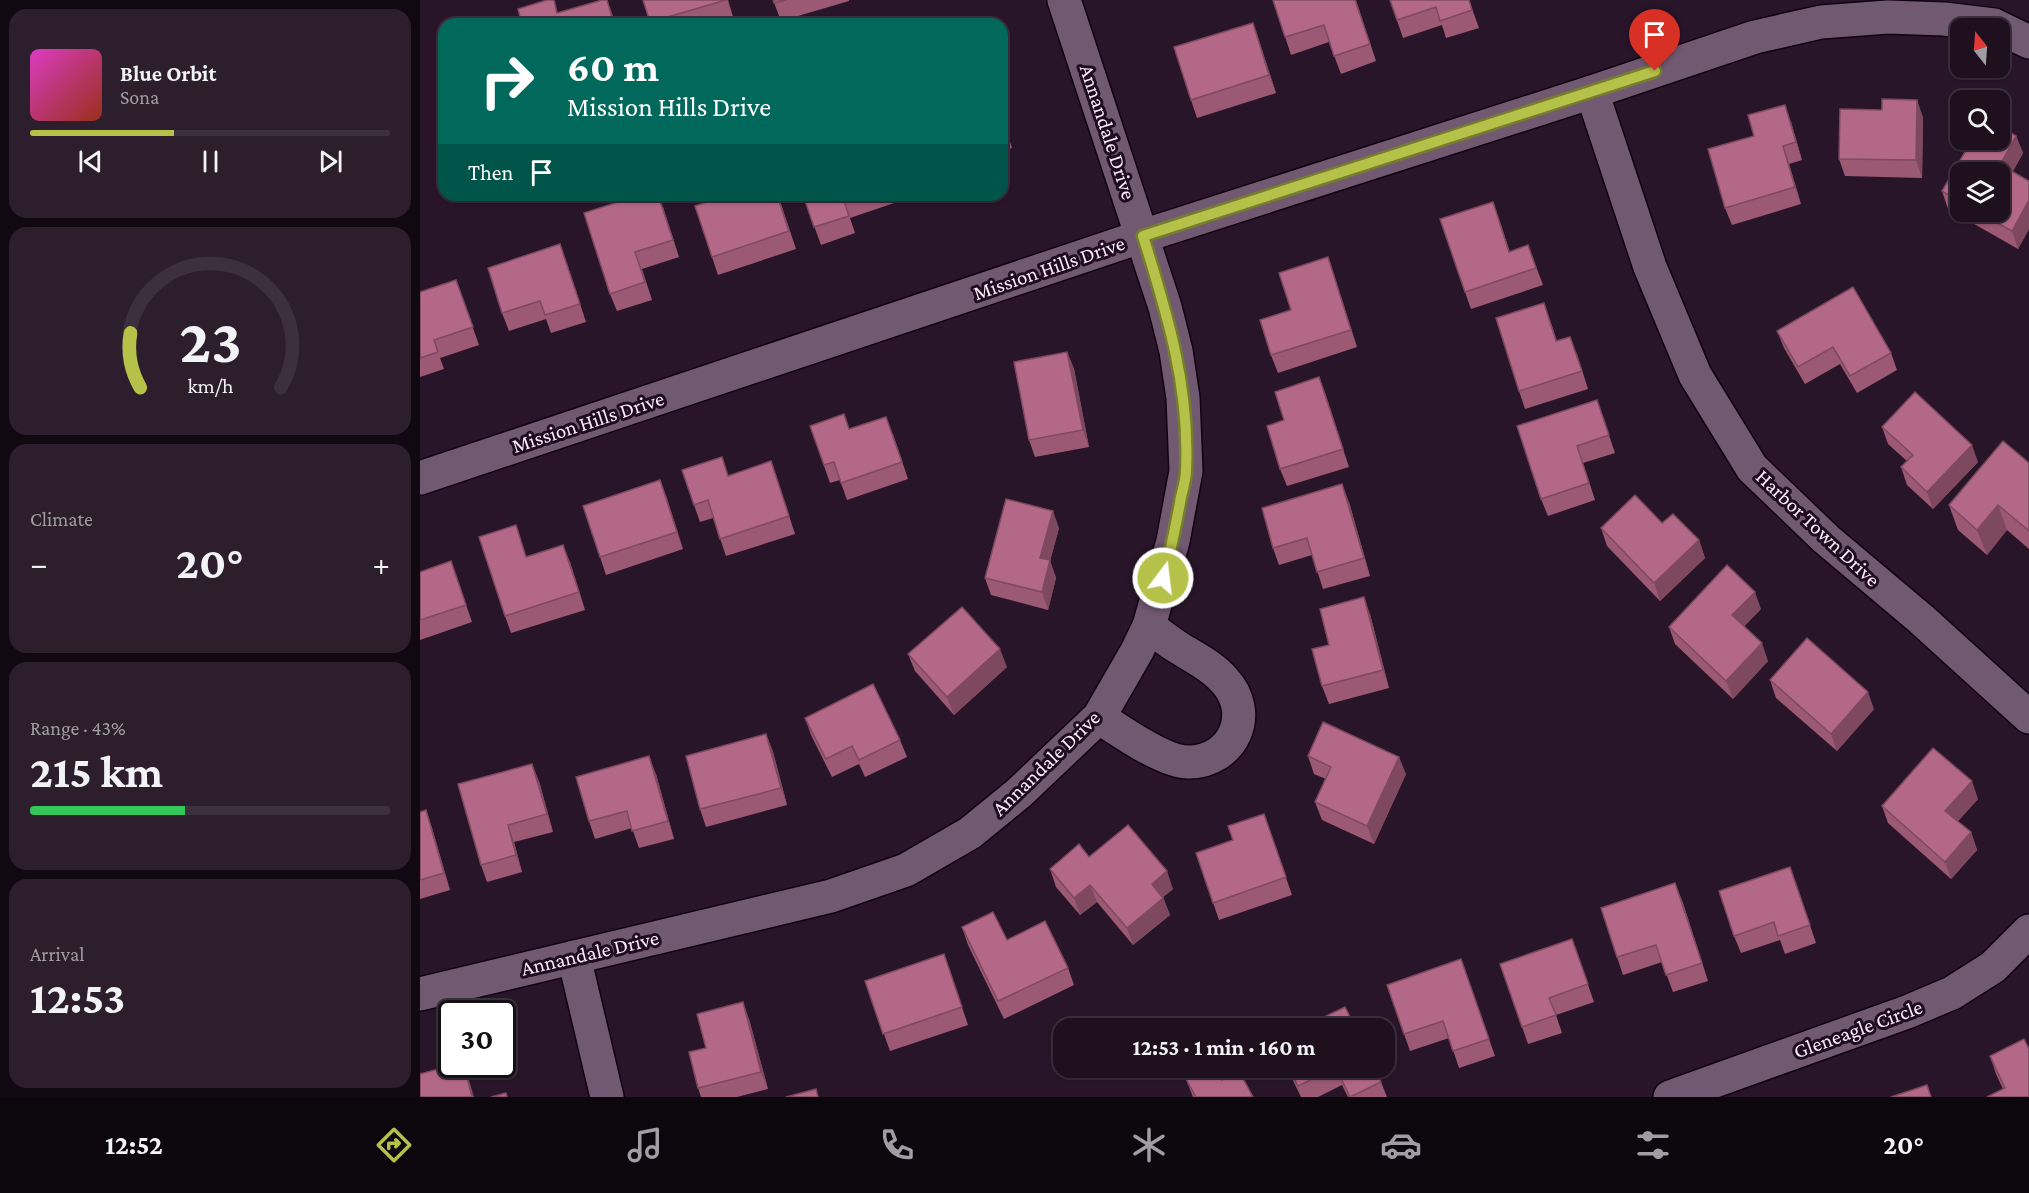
<!DOCTYPE html>
<meta charset="utf-8">
<style>
:root{--surface:#1f1020;--page:#2c1e2d;--text:#f1f3f6;--muted:#a19da5;--line:#3c303e;--accent:#b6c149}
body{margin:0;font-family:"Crimson Pro",serif;background:var(--page);color:var(--text);height:100vh;display:flex;flex-direction:column;font-size:22px;white-space:nowrap}
*{box-sizing:border-box;margin:0}
p{font-size:20px;color:var(--muted)}
.icon{flex:none;width:33px;height:33px;fill:none;stroke:currentColor;stroke-width:2;stroke-linecap:round;stroke-linejoin:round}
.map{position:relative;flex:1;overflow:hidden}
.drawer{display:flex;flex-direction:column;gap:9px;padding:9px;background:#110912;width:420px}
.drawer>*{flex:none}
.top-card{position:absolute;left:18px;top:18px;width:570px;height:183px;border-radius:18px;box-shadow:0 2px 4px #0004,0 0 0 2px var(--line);background:#00695c;color:#fff;overflow:hidden}
.needle{width:39px;rotate:343deg}
.tools{position:absolute;left:1530px;top:18px;display:grid;gap:12px}
.tools a{display:grid;place-items:center;width:60px;height:60px;border-radius:12px;background:var(--surface);box-shadow:0 2px 4px #0004,0 0 0 2px var(--line);font-size:30px}
.speed{position:absolute;left:18px;top:1000px;display:flex;gap:12px;font-size:30px;font-weight:700;text-align:center}
.speed>*{display:grid;place-content:center;width:78px;height:78px;border-radius:50%;background:var(--surface);box-shadow:0 2px 4px #0004,0 0 0 2px var(--line);line-height:1}
.speed .limit{border:3px solid #111;border-radius:9px;background:#fff;color:#111}
.pin{position:absolute;display:grid;place-items:center;width:51px;height:51px;color:#fff;margin:-62px -26px;border-radius:50% 50% 50% 0;rotate:-45deg;box-shadow:0 0 6px #0007}
.pin .icon{rotate:45deg}
.me{position:absolute;width:66px;margin:-33px;rotate:15deg;stroke-linejoin:round;filter:drop-shadow(0 0 4px #0008)}
.turn{display:flex;align-items:center;gap:21px;height:126px;padding:0 30px;font-size:27px}
.turn .icon{width:78px;height:78px;stroke-width:2.5}
.turn b{display:block;font-size:42px;line-height:51px}
.then{display:flex;align-items:center;height:57px;padding:0 30px;background:#0003;gap:12px;font-size:22px}
.big{font-size:45px;font-weight:700;line-height:1.1}
.drawer .widget{flex:1;display:flex;flex-direction:column;justify-content:center;gap:9px;min-width:0;padding:0 21px;border-radius:18px;background:var(--page)}
.drawer .dial{align-items:center;gap:0}
.dial svg{height:156px;overflow:visible;fill:none;stroke:var(--line);stroke-width:7;stroke-linecap:round;text-anchor:middle}
.dial text{fill:var(--text);stroke:none}
.song{display:flex;align-items:center;gap:18px}
.cover{width:72px;height:72px;border-radius:9px;background:linear-gradient(135deg,hsl(310 70% 55%),hsl(10 70% 35%))}
.played{height:6px;border-radius:3px;background:linear-gradient(90deg,var(--accent) 40%,var(--line) 40%)}
.keys{display:flex;justify-content:space-around;direction:ltr}
.heat{display:flex;justify-content:space-between;align-items:center;font-size:33px;direction:ltr}
.charge{height:9px;border-radius:4px;background:linear-gradient(90deg,#34c759 43%,var(--line) 0)}
.trip{position:absolute;left:633px;top:1018px;width:342px;height:60px;border-radius:18px;background:var(--surface);box-shadow:0 2px 4px #0004,0 0 0 2px var(--line);font-weight:700;line-height:60px;text-align:center}
.tab-bar{display:flex;height:96px;justify-content:space-around;align-items:center;background:#0c060d;color:var(--muted)}
.tab-bar .icon{width:42px;height:42px}
.tab-bar .on{color:var(--accent)}
.tab-bar b{font-size:27px;color:var(--text)}
main{display:flex;flex:1;min-height:0}
.map>svg:first-child{display:block}
.lines{fill:none;stroke-linecap:round;stroke-linejoin:round}
.minor-casing{stroke:#110212;stroke-width:36}
.minor{stroke:#715972;stroke-width:33}
.wall{fill:#9b5974;fill-rule:evenodd}
.shaded-wall{fill:#7e495e}
.building{fill:#b46887;stroke:#7e495e;stroke-width:1.5}
.route-casing{stroke:#767d2f;stroke-width:15}
.route{stroke:#b6c149;stroke-width:10}
.labels{text-anchor:middle;stroke-width:6;stroke-linejoin:round;paint-order:stroke}
.street-label{font-size:21px;fill:#f9ebf9;stroke:#1f0c20}
</style>
<main>
<section class="drawer">
<div class="widget">
<div class="song"><i class="cover"></i><div><b>Blue Orbit</b><p>Sona</p></div></div>
<div class="played"></div>
<div class="keys"><svg class="icon" aria-label="previous" viewBox="0 0 24 24"><path d="M18 5L8 12l10 7zM5 5v14"/></svg><svg class="icon" aria-label="pause" viewBox="0 0 24 24"><path d="M8 5v14M16 5v14"/></svg><svg class="icon" aria-label="next" viewBox="0 0 24 24"><path d="M6 5l10 7-10 7zM19 5v14"/></svg></div>
</div>
<div class="widget dial"><svg viewBox="0 0 100 80">
<path d="M14 69A42 42 0 1 1 86 69"/>
<path d="M14 69A42 42 0 0 1 9 41" stroke="#b6c149"/>
<text x="50" y="56" font-size="32" font-weight="700">23</text>
<text x="50" y="72" font-size="11">km/h</text>
</svg></div>
<div class="widget"><p>Climate</p>
<div class="heat"><a>−</a><b class="big">20°</b><a>+</a></div>
</div>
<div class="widget"><p>Range · 43%</p><b class="big">215 km</b><div class="charge"></div></div>
<div class="widget"><p>Arrival</p><b class="big">12:53</b></div>
</section>
<div class="map">
<svg width="1609" height="1097" viewBox="0 0 1609 1097">
<rect width="100%" height="100%" fill="#29152a"/>
<g class="lines">
<g class="minor-casing">
<g id="minor">
<polyline points="1172,92 1230,267 1275,375 1332,468 1406,539 1501,619 1609,717"/>
<polyline points="0,478 723,236 1172,92 1335,37 1401,22 1468,17 1524,19 1574,25 1609,42"/>
<path d="M679,717C698,730 746,763 769,762C814,761 835,713 804,680C792,666 775,658 759,648C749,642 739,634 729,626"/>
<polyline points="154,957 187,1097"/>
<polyline points="0,994 411,896 486,870 550,833 599,793 679,717 717,651 729,626 753,541 766,471 763,398 756,351 745,307 644,0"/>
<polyline points="1250,1097 1487,1012 1532,993 1573,967 1609,931"/>
</g>
</g>
<use href="#minor" class="minor"/>
</g>
<g class="wall">
<polygon points="223,0 308,0 313,17 290,24 231,24"/>
<polygon points="353,0 429,0 429,1 361,21"/>
<polygon points="853,0 936,0 956,61 921,74 909,42 871,55"/>
<polygon points="970,0 1049,0 1059,28 1026,38 1022,25 983,38"/>
<polygon points="833,23 856,93 777,118 771,100"/>
<polygon points="1497,100 1503,118 1502,178 1425,176 1419,159 1462,110"/>
<polygon points="582,117 592,148 582,151"/>
<polygon points="1371,122 1382,160 1369,164 1381,204 1312,225 1305,208 1334,136"/>
<path d="M1580,126L1596,136L1603,153L1593,171L1609,181V229L1598,249L1528,209L1522,191L1552,140H1580ZM1540,172H1580V212H1540Z"/>
<polygon points="358,195 376,249 298,275 292,257"/>
<polygon points="383,195 474,195 477,202 430,218 435,233 401,245"/>
<polygon points="524,195 552,195 527,203"/>
<polygon points="243,207 259,257 222,269 232,300 197,311 190,294"/>
<polygon points="1079,219 1090,252 1108,245 1123,285 1051,309 1045,292"/>
<polygon points="908,257 937,347 858,373 851,355 871,310"/>
<polygon points="146,261 166,322 131,333 126,319 89,331 82,313"/>
<polygon points="36,280 59,345 20,358 24,369 0,377 0,292"/>
<polygon points="1130,320 1137,341 1157,354 1168,389 1105,409 1099,391"/>
<polygon points="1357,331 1471,353 1477,370 1437,393 1420,364 1385,384 1364,348"/>
<polygon points="647,352 654,369 669,447 615,457 609,440"/>
<polygon points="899,377 929,467 867,486 860,469 864,420"/>
<polygon points="1177,400 1195,453 1163,463 1175,500 1128,516 1121,499"/>
<polygon points="390,426 473,434 488,479 427,500 420,480 410,483"/>
<polygon points="1462,427 1558,462 1513,509 1487,485 1481,467 1487,461 1468,444"/>
<polygon points="1609,463 1609,549 1587,530 1567,555 1538,530 1529,505"/>
<polygon points="308,476 357,479 375,534 306,556 293,518 280,522 274,505"/>
<polygon points="240,480 263,549 186,575 180,557"/>
<polygon points="929,502 950,576 903,589 892,555 859,565 853,548"/>
<polygon points="639,528 630,561 636,578 628,610 571,595 565,578"/>
<polygon points="1181,528 1279,540 1285,558 1240,601 1187,546"/>
<polygon points="102,543 106,557 150,562 165,610 91,633 85,616"/>
<polygon points="31,561 52,622 0,640 0,572"/>
<polygon points="1341,609 1324,626 1348,661 1313,699 1255,644 1249,627"/>
<polygon points="950,614 969,688 909,704 902,686 909,645"/>
<polygon points="488,654 587,667 534,715 495,671"/>
<polygon points="1350,680 1454,709 1417,751 1356,698"/>
<polygon points="385,718 480,740 487,757 445,777 439,764 412,777 391,735"/>
<polygon points="346,734 353,752 367,805 286,827 280,809"/>
<polygon points="888,756 986,774 954,844 902,820 895,802 906,779 894,774"/>
<polygon points="236,774 254,839 219,848 212,828 175,839 169,821"/>
<polygon points="119,781 133,832 94,842 102,872 67,882 61,865"/>
<polygon points="1558,799 1538,821 1551,832 1557,850 1531,879 1468,823 1462,806"/>
<polygon points="6,810 12,828 30,890 0,899 0,812"/>
<polygon points="844,814 872,895 799,920 776,853 813,840"/>
<polygon points="669,857 753,889 743,897 750,915 713,945 677,902 660,915 636,887 630,869"/>
<polygon points="1370,867 1396,943 1365,954 1360,940 1321,953 1314,936"/>
<polygon points="1262,900 1288,981 1253,992 1242,962 1203,975 1197,957"/>
<polygon points="542,927 587,940 648,968 654,985 584,1019 548,945"/>
<polygon points="1152,939 1174,1002 1136,1015 1142,1033 1108,1044 1080,964"/>
<polygon points="524,954 548,1025 470,1051 445,981"/>
<polygon points="1041,959 1075,1056 1039,1068 1029,1038 990,1051 967,985"/>
<polygon points="329,1019 348,1089 317,1097 281,1097 278,1088 286,1048"/>
<polygon points="1570,1056 1609,1097 1583,1089 1576,1074"/>
<polygon points="867,1068 955,1068 961,1082 967,1097 928,1097 922,1085 898,1097 881,1097"/>
<polygon points="766,1079 802,1080 833,1097 773,1097"/>
</g>
<g class="shaded-wall">
<polygon points="187,0 196,24 194,24"/>
<polygon points="307,0 308,0 313,17"/>
<polygon points="833,23 839,40 856,93 849,75"/>
<polygon points="1497,100 1503,118 1502,178 1496,160"/>
<polygon points="1365,105 1371,122 1382,160 1376,142"/>
<polygon points="1596,136 1603,153 1587,182 1580,165"/>
<polygon points="1363,146 1369,164 1381,204 1375,187"/>
<polygon points="239,195 243,207 259,257 253,240"/>
<polygon points="1609,200 1609,229 1598,249 1592,231"/>
<polygon points="908,257 914,275 937,347 931,330"/>
<polygon points="647,352 654,369 669,447 663,430"/>
<polygon points="899,377 906,395 929,467"/>
<polygon points="1552,445 1558,462 1513,509 1507,492"/>
<polygon points="240,480 247,498 263,549 257,532"/>
<polygon points="922,484 929,502 950,576 944,558"/>
<polygon points="1578,505 1587,530 1567,555 1557,530"/>
<polygon points="633,511 639,528 630,561 636,578 628,610 622,592 620,558"/>
<polygon points="1279,540 1285,558 1240,601 1234,583"/>
<polygon points="143,545 150,562 165,610 159,592"/>
<polygon points="1335,592 1341,609 1318,633 1312,615"/>
<polygon points="944,597 950,614 969,688 963,670"/>
<polygon points="1342,643 1348,661 1313,699 1306,681"/>
<polygon points="580,649 587,667 534,715 527,697"/>
<polygon points="1448,692 1454,709 1417,751 1411,734"/>
<polygon points="346,734 353,752 367,805 361,788"/>
<polygon points="229,756 236,774 254,839 248,821"/>
<polygon points="979,757 986,774 954,844 947,826"/>
<polygon points="112,764 119,781 133,832 127,814"/>
<polygon points="1552,781 1558,799 1532,828 1525,811"/>
<polygon points="6,810 12,828 30,890 24,873"/>
<polygon points="88,825 94,842 102,872 96,855"/>
<polygon points="1551,832 1557,850 1531,879 1525,862"/>
<polygon points="747,871 753,889 738,901 732,884"/>
<polygon points="1255,883 1262,900 1288,981 1282,963"/>
<polygon points="670,885 677,902 660,915 654,898"/>
<polygon points="743,898 750,915 713,945 707,928"/>
<polygon points="323,1002 329,1019 348,1089 341,1072"/>
<polygon points="44,1065 49,1080 54,1097 52,1097"/>
</g>
<g class="building">
<polygon points="127,0 134,0 137,13 182,0 187,0 194,24 102,24 98,9"/>
<polygon points="223,0 306,0 230,22"/>
<polygon points="353,0 366,0 354,3"/>
<polygon points="853,0 935,0 950,44 914,56 904,25 865,37"/>
<polygon points="970,0 1049,0 1052,10 1020,21 1016,7 977,20"/>
<polygon points="833,23 849,75 771,100 754,47"/>
<polygon points="21,37 24,37 24,61"/>
<polygon points="1462,99 1497,100 1496,160 1419,159 1420,109 1462,110"/>
<polygon points="1365,105 1376,142 1363,146 1375,187 1305,208 1288,149 1334,136 1328,115"/>
<polygon points="582,119 586,130 582,132"/>
<polygon points="1580,126 1596,136 1580,165 1609,181 1609,200 1592,231 1557,212 1580,212 1580,172 1540,172 1540,202 1522,191 1552,140 1580,140"/>
<polygon points="220,195 238,195 253,240 215,252 225,282 190,294 164,213"/>
<polygon points="308,195 357,195 369,231 292,257 275,206"/>
<polygon points="383,195 441,195 424,201 429,216 394,227"/>
<polygon points="1073,202 1089,252 1108,245 1116,268 1045,292 1020,219"/>
<polygon points="140,244 160,304 125,315 120,301 82,313 68,268"/>
<polygon points="908,257 931,330 851,355 840,320 871,310 859,273"/>
<polygon points="36,280 53,327 14,340 18,352 0,358 0,292"/>
<polygon points="1433,287 1471,353 1430,376 1413,347 1378,367 1357,331"/>
<polygon points="1124,303 1136,341 1150,337 1162,371 1099,391 1076,318"/>
<polygon points="647,352 663,430 609,440 594,362"/>
<polygon points="899,377 923,449 860,469 847,426 864,420 855,392"/>
<polygon points="1495,392 1552,445 1507,492 1481,467 1493,455 1462,427"/>
<polygon points="1177,400 1189,435 1157,446 1169,483 1121,499 1097,426"/>
<polygon points="424,414 429,429 466,417 482,462 421,483 414,462 404,465 390,426"/>
<polygon points="1583,441 1609,463 1609,531 1578,505 1557,530 1529,505"/>
<polygon points="302,457 308,476 351,461 369,516 300,539 288,500 274,505 262,470"/>
<polygon points="240,480 257,532 180,557 163,506"/>
<polygon points="922,484 944,558 897,572 887,538 853,548 842,508"/>
<polygon points="1215,495 1242,523 1253,514 1279,540 1234,583 1181,528"/>
<polygon points="586,499 633,511 620,558 630,560 622,592 565,578"/>
<polygon points="96,525 106,557 143,545 159,592 85,616 59,537"/>
<polygon points="31,561 46,605 0,620 0,572"/>
<polygon points="1307,565 1335,592 1312,615 1342,643 1306,681 1249,627"/>
<polygon points="944,597 963,670 902,686 892,649 909,645 900,609"/>
<polygon points="542,607 580,649 527,697 488,654"/>
<polygon points="1387,638 1448,692 1411,734 1350,680"/>
<polygon points="453,684 480,740 439,760 432,746 406,759 385,718"/>
<polygon points="903,722 979,757 947,826 895,802 911,767 888,756"/>
<polygon points="346,734 361,788 280,809 266,756"/>
<polygon points="1513,748 1552,781 1525,811 1551,832 1525,862 1462,806"/>
<polygon points="229,756 248,821 212,831 207,811 169,821 156,777"/>
<polygon points="112,764 127,814 88,825 96,855 61,865 38,784"/>
<polygon points="6,810 24,873 0,880 0,812"/>
<polygon points="844,814 866,877 793,903 776,853 813,840 808,826"/>
<polygon points="708,825 747,871 732,884 743,898 707,928 670,885 654,898 630,869 659,844 669,857"/>
<polygon points="1370,867 1390,925 1358,936 1354,922 1314,936 1299,891"/>
<polygon points="1255,883 1282,963 1246,975 1236,945 1197,957 1181,908"/>
<polygon points="573,912 587,940 625,921 648,968 578,1001 542,927"/>
<polygon points="1152,939 1168,984 1129,998 1136,1015 1102,1027 1080,964"/>
<polygon points="524,954 542,1007 463,1034 445,981"/>
<polygon points="1041,959 1069,1039 1033,1051 1023,1021 984,1034 967,985"/>
<polygon points="323,1002 341,1072 278,1088 269,1052 286,1048 277,1014"/>
<polygon points="925,1007 936,1029 879,1029"/>
<polygon points="1604,1039 1609,1049 1609,1097 1567,1097 1585,1088 1570,1056"/>
<polygon points="33,1065 44,1065 52,1097 0,1097 0,1074"/>
<polygon points="786,1068 796,1068 802,1080 819,1071 833,1097 776,1097 766,1079"/>
<polygon points="869,1068 915,1068 878,1086"/>
<polygon points="916,1068 955,1068 961,1082 930,1097"/>
<polygon points="1507,1085 1511,1097 1471,1097"/>
<polygon points="396,1089 398,1097 366,1097"/>
<polygon points="86,1093 87,1097 71,1097"/>
</g>
<g class="lines">
<g class="route-casing">
<path id="route" d="M743,578C751,551 756,525 761,497C763,489 766,479 766,470C770,388 747,313 723,236L1235,71"/>
</g>
<use href="#route" class="route"/>
</g>
<g class="labels">
<g class="street-label">
<text transform="translate(688 132) rotate(72)" y="7">Annandale Drive</text>
<text transform="translate(629 268) rotate(-19)" y="7">Mission Hills Drive</text>
<text transform="translate(168 422) rotate(-18)" y="7">Mission Hills Drive</text>
<text transform="translate(1398 528) rotate(43)" y="7">Harbor Town Drive</text>
<text transform="translate(626 763) rotate(-44)" y="7">Annandale Drive</text>
<text transform="translate(170 953) rotate(-13)" y="7">Annandale Drive</text>
<text transform="translate(1438 1029) rotate(-20)" y="7">Gleneagle Circle</text>
</g>
</g>
</svg>
<div class="tools">
<a><svg class="needle" viewBox="-14 -14 28 28"><path d="M0-13l5 13h-10z" fill="#e53935"/><path d="M0 13l5-13h-10z" fill="#a19da5"/></svg></a>
<a><svg class="icon" aria-label="search" viewBox="0 0 24 24"><circle cx="10" cy="10" r="6"/><path d="M15 15l6 6"/></svg></a>
<a><svg class="icon" aria-label="layers" viewBox="0 0 24 24"><path d="M12 4l9 5-9 5-9-5zM3 14l9 5 9-5"/></svg></a>
</div>
<div class="speed"><div class="limit">30</div></div>
<div class="pin" style="left:1235px;top:71px;background:#d93025"><svg class="icon" aria-label="arrive" viewBox="0 0 24 24"><path d="M6 21V4h12l-3 4 3 4H6"/></svg></div>
<svg class="me" style="left:743px;top:578px" viewBox="-20 -20 40 40"><circle r="17" fill="#b6c149" stroke="#fff" stroke-width="3"/><path d="M0-11L8 9 0 5-8 9z" fill="#fff"/></svg>
<div class="trip">12:53 · 1 min · 160 m</div>
<div class="top-card">
<div class="turn"><svg class="icon" aria-label="right" viewBox="0 0 24 24"><path d="M7 20v-9h11M14 6l5 5-5 5"/></svg><div><b>60 m</b>Mission Hills Drive</div></div>
<div class="then">Then<svg class="icon" aria-label="arrive" viewBox="0 0 24 24"><path d="M6 21V4h12l-3 4 3 4H6"/></svg></div>
</div>
</div>
</main>
<nav class="tab-bar">
<b>12:52</b>
<svg class="icon on" aria-label="directions" viewBox="0 0 24 24"><path d="M12 3l9 9-9 9-9-9zM9 14v-3h6M13 9l2 2-2 2"/></svg>
<svg class="icon" aria-label="music" viewBox="0 0 24 24"><path d="M9 18V5l10-2v13"/><circle cx="6" cy="18" r="3"/><circle cx="16" cy="16" r="3"/></svg>
<svg class="icon" aria-label="phone" viewBox="0 0 24 24"><path d="M5 4h4l2 5-3 2q2 4 5 5l2-3 5 2v4C11 20 4 13 5 4z"/></svg>
<svg class="icon" aria-label="climate" viewBox="0 0 24 24"><path d="M12 3v18M4 7l16 10M4 17L20 7"/></svg>
<svg class="icon" aria-label="car" viewBox="0 0 24 24"><path d="M5 17H2v-5l4-1 3-4h7l3 4 3 1v5h-3M9 17h6M6 11h13"/><circle cx="7" cy="17" r="2"/><circle cx="17" cy="17" r="2"/></svg>
<svg class="icon" aria-label="filters" viewBox="0 0 24 24"><path d="M4 7h16M4 17h16"/><circle cx="9" cy="7" r="2"/><circle cx="15" cy="17" r="2"/></svg>
<b>20°</b>
</nav>
